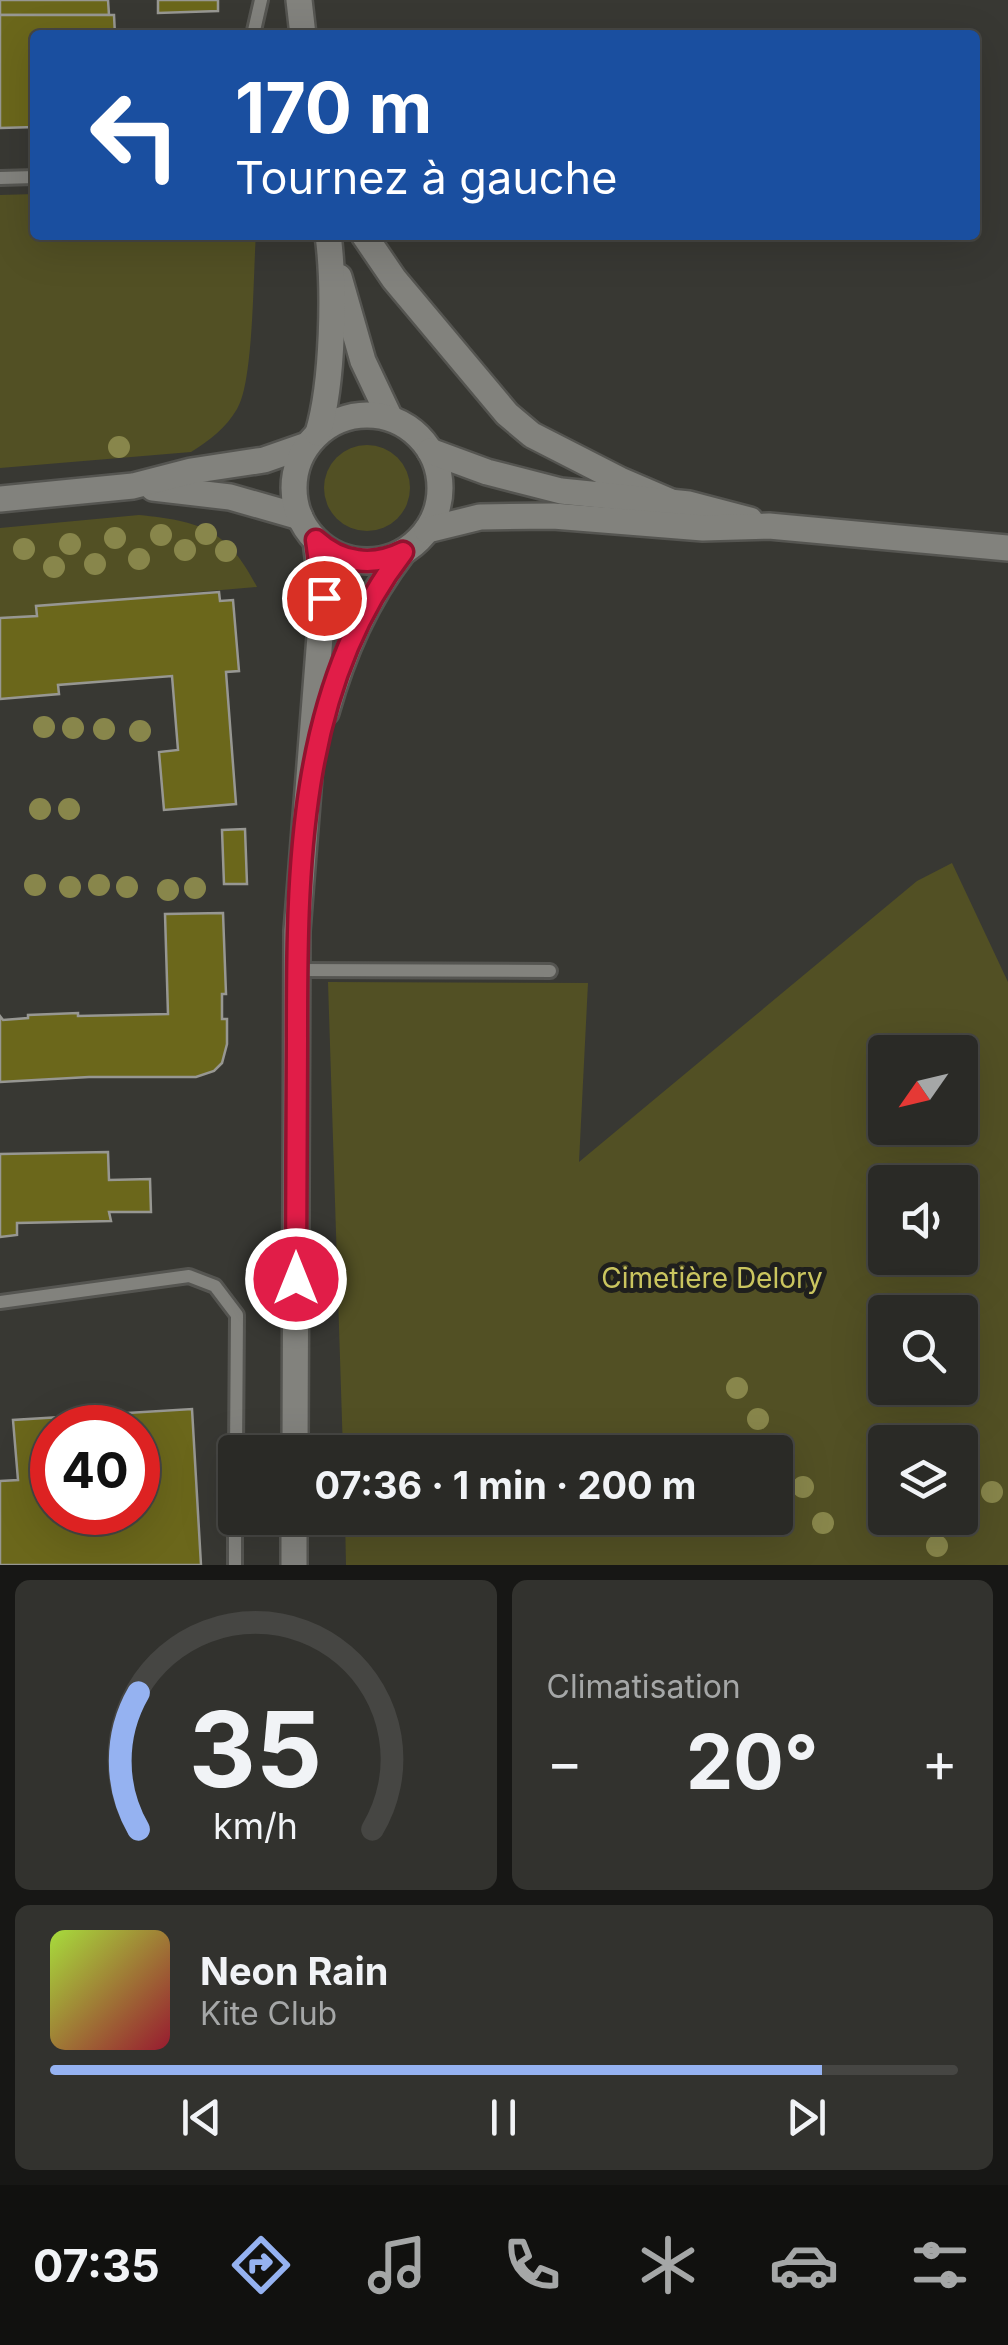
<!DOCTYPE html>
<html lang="fr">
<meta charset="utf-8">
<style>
:root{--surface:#2a2a26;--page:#32322e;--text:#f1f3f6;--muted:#a5a7a7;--line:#464643;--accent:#95b2f1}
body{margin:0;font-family:Inter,sans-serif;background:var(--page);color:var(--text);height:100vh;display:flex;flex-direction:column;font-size:38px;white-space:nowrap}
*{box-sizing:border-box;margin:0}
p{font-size:32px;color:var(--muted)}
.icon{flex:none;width:55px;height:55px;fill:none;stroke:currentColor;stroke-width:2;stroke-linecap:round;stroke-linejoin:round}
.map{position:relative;height:1565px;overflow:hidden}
.sheet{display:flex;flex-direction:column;gap:15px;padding:15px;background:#171715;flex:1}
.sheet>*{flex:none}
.hud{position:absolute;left:30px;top:30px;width:950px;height:210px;border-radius:10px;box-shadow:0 10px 40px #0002,0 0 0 2px var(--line);background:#1a4fa0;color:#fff;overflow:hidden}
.needle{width:65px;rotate:236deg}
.controls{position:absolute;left:868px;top:1035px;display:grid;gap:20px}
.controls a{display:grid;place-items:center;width:110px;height:110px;border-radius:10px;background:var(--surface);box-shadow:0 10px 40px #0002,0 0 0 2px var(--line);font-size:50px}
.speed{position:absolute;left:30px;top:1405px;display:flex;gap:20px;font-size:50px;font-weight:700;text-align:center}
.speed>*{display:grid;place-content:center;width:130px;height:130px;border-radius:50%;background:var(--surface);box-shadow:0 10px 40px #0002,0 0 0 2px var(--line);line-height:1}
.speed .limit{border:15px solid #d22;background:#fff;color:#111}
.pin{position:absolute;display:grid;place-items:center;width:85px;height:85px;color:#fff;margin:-42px;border:5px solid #fff;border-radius:50%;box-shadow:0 2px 10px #0007}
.me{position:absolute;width:110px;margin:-55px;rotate:0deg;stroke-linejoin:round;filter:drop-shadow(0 0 8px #0008)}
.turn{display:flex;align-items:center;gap:35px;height:210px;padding:0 40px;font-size:45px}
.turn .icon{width:130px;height:130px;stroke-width:2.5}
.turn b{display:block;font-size:70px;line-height:85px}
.big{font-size:75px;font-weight:700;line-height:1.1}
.sheet .card{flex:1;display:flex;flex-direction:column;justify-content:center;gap:15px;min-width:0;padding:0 35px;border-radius:15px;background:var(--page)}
.sheet .dial{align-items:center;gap:0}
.dial svg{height:260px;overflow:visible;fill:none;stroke:var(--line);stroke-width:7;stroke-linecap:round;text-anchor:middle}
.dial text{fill:var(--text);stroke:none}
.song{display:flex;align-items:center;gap:30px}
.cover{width:120px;height:120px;border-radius:15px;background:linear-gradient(135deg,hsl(80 70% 55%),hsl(350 70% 35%))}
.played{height:10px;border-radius:5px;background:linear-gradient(90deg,var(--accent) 85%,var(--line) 85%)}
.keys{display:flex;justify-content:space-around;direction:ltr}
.heat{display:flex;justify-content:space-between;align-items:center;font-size:55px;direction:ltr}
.sheet .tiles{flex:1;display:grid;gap:15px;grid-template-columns:1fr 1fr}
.card:last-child{grid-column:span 2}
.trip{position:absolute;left:218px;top:1435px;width:575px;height:100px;border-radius:10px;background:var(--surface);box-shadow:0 10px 40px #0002,0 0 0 2px var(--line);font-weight:700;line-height:100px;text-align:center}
.menu{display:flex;height:160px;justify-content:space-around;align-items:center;background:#11110f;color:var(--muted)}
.menu .icon{width:70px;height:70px}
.menu .current{color:var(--accent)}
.menu b{font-size:45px;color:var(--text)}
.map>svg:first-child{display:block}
.green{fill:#525024;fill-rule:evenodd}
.building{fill:#6b671b;stroke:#979792;stroke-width:2.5;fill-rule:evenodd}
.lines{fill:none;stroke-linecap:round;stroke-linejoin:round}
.service-casing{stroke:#555551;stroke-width:18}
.tertiary-casing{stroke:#555551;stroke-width:30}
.secondary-casing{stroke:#555551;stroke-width:30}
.service{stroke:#82827d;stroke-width:12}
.tertiary{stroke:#82827d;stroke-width:25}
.secondary{stroke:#82827d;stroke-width:25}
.tree{fill:#88864b}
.route-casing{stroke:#92132f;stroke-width:25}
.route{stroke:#e11d48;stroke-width:18}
.labels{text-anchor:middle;stroke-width:10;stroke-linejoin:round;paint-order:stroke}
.park-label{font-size:28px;fill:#cac55f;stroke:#1f1f1d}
</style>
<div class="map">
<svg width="1008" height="1565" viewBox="0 0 1008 1565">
<rect width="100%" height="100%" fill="#383833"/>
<g class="green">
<path d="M35,194V235H256C253,272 254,383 237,409C226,428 209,441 191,452L0,468V195Z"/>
<circle cx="367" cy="488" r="43"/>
<path d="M139,515C201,521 228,530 257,587L36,606L37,616L0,618V528Z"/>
<path d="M952,863L1008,982V1565H346L345,1518H775V1452H343L328,982L588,983L579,1162L917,881ZM885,1052H960V1128H885ZM885,1182H960V1258H885ZM885,1312H960V1388H885ZM960,1442V1518H885V1442Z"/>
</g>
<g class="building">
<polygon points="0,0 108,0 109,15 0,15"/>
<polygon points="158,0 218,0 218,11 158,13"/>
<polygon points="0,15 114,15 115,35 35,35 35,127 0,128"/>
<polygon points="219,592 220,601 233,600 239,671 226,672 236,804 164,810 159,752 178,750 172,676 58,685 59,694 0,699 0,618 37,616 36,606"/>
<polygon points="245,829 247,884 224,884 222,830"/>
<polygon points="223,913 226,994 222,994 222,1019 227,1019 227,1044 222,1063 214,1071 196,1077 89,1077 0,1082 0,1016 3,1020 28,1018 28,1015 78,1013 78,1016 168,1014 165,914"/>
<polygon points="108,1152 109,1180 150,1179 151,1212 109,1212 111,1221 17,1223 17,1235 0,1237 0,1154"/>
<path d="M192,1409L201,1565H0V1481L18,1480L13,1420ZM52,1428H138V1512H52Z"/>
</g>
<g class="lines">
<g class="service-casing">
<g id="service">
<polyline points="253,35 261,0"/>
<polyline points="0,178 35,177"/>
<polyline points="297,970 550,971"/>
<polyline points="0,1302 189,1276 215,1286 237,1315 236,1452"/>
<polyline points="235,1565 235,1518"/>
</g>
</g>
<g class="tertiary-casing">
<g id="tertiary">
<polyline points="153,488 230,497 300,517"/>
<polyline points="0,499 133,486 191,471 264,460 307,445"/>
<path d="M326,712C343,653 365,601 403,552"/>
<polyline points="295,1452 297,931 323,598 316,541"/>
<polyline points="294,1565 294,1518"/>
</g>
</g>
<g class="secondary-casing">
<g id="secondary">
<polyline points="299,0 303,35"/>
<polyline points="364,235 394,279 507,414 532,435 620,480 669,501"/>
<polyline points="339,277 363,361 390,418"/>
<circle cx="367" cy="488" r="73"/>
<path d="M318,433C333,383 335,287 328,235"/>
<polyline points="430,451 487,472 561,491 689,504 750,520"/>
<polyline points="427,530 480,517 553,516 703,528 769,526 1008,548"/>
</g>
</g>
<use href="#service" class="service"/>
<use href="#tertiary" class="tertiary"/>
<use href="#secondary" class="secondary"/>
</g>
<g class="tree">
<circle cx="119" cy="447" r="11"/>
<circle cx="206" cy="534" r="11"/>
<circle cx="161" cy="535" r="11"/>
<circle cx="115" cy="538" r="11"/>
<circle cx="70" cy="544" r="11"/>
<circle cx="24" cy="549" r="11"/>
<circle cx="185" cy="550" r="11"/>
<circle cx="226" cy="551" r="11"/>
<circle cx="139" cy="559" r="11"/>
<circle cx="95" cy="564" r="11"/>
<circle cx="54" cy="567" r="11"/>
<circle cx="44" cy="727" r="11"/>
<circle cx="73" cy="728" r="11"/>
<circle cx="104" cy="729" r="11"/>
<circle cx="140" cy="731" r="11"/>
<circle cx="40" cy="809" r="11"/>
<circle cx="69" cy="809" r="11"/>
<circle cx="35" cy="885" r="11"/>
<circle cx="99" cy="885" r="11"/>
<circle cx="70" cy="887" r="11"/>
<circle cx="127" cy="887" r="11"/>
<circle cx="195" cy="888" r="11"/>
<circle cx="168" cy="890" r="11"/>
<circle cx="737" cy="1388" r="11"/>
<circle cx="758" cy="1419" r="11"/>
<circle cx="803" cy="1487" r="11"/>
<circle cx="992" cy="1492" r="11"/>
<circle cx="823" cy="1523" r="11"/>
<circle cx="937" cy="1546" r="11"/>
</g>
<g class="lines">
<g class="route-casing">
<path id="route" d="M296,1279C297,1200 297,1121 297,1042C297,876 296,690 403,552C373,567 341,563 316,540L324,598"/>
</g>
<use href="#route" class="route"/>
</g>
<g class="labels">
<g class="park-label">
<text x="712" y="1288">Cimetière Delory</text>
</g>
</g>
</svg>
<div class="controls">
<a><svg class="needle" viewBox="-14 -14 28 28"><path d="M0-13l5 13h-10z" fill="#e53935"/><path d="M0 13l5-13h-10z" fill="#a5a7a7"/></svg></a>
<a><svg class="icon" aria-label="sound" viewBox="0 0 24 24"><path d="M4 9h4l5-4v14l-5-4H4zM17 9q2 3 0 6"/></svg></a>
<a><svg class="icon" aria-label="search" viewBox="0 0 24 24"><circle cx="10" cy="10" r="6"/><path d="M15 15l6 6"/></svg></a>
<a><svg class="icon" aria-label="layers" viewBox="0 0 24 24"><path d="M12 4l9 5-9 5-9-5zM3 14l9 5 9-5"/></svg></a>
</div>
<div class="speed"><div class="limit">40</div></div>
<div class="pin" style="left:324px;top:598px;background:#d93025"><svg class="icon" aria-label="arrive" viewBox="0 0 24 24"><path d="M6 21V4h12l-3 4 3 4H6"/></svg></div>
<svg class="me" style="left:296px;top:1279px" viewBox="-20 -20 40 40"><circle r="17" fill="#e11d48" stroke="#fff" stroke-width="3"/><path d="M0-11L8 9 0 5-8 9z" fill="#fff"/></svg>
<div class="trip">07:36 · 1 min · 200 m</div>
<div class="hud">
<div class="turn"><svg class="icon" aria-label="left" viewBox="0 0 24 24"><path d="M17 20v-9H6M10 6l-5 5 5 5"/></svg><div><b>170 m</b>Tournez à gauche</div></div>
</div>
</div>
<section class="sheet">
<div class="tiles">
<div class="card dial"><svg viewBox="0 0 100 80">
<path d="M14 69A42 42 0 1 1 86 69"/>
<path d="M14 69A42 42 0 0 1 14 27" stroke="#95b2f1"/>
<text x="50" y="56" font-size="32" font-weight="700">35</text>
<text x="50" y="72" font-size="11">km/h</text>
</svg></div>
<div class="card"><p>Climatisation</p>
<div class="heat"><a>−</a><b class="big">20°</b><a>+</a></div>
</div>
<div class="card">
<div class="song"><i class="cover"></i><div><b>Neon Rain</b><p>Kite Club</p></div></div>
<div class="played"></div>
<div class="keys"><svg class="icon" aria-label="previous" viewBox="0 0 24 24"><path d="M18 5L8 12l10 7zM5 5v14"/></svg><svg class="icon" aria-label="pause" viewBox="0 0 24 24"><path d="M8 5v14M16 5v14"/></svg><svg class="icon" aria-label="next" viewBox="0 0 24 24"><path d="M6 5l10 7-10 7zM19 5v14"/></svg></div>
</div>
</div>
</section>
<nav class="menu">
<b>07:35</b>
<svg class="icon current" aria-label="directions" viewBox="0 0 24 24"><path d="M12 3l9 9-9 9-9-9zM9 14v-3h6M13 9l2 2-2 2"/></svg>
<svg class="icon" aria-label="music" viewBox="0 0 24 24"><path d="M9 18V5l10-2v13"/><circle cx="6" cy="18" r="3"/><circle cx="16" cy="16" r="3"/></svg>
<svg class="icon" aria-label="phone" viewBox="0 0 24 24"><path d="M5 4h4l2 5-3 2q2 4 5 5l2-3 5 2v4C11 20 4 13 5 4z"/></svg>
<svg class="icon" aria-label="climate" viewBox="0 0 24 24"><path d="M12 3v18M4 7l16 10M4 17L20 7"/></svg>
<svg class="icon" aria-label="car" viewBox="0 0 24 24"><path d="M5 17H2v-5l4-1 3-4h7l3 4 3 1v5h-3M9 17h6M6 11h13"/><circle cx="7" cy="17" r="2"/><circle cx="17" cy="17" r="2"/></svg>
<svg class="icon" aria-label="filters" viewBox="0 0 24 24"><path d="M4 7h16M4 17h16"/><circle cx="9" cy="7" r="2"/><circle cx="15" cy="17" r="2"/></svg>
</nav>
